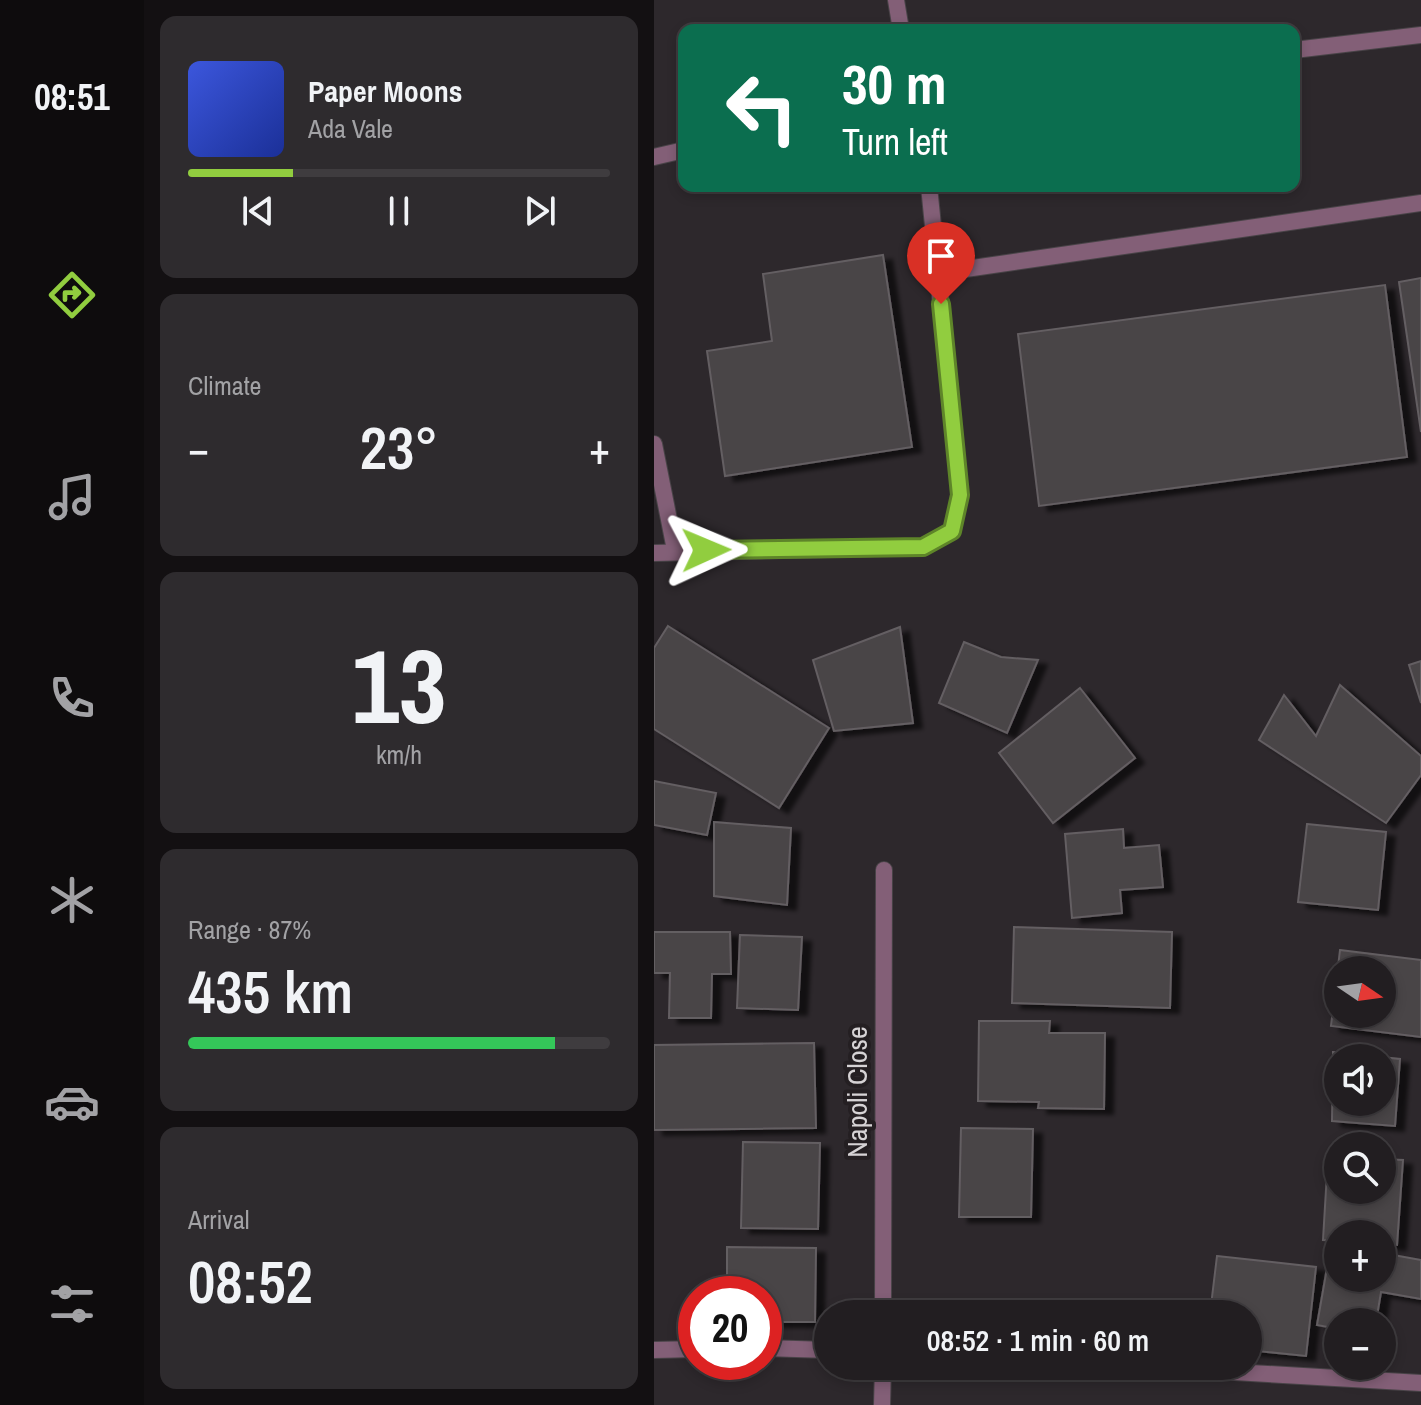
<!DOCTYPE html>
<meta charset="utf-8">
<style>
:root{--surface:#221e21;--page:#2e2b2e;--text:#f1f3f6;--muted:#a2a2a5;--line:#3f3c3f;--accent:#91cd3f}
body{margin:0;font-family:"Archivo Narrow",sans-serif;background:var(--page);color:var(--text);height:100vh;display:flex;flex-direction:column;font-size:30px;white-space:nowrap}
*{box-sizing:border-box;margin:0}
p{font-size:26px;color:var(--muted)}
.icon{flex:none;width:44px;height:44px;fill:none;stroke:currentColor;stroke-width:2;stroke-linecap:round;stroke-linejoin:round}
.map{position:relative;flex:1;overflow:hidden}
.details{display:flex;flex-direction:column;gap:16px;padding:16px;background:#131012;width:510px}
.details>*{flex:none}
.top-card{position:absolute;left:24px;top:24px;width:622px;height:168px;border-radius:16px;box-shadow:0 4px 12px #0003,0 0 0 2px var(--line);background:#0b6e4f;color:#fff;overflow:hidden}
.needle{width:52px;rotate:103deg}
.buttons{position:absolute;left:670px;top:956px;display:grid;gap:16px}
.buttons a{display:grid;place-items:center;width:72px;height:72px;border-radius:50%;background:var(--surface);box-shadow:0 4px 12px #0003,0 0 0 2px var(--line);font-size:40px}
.speed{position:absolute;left:24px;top:1276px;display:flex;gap:16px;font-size:40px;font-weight:700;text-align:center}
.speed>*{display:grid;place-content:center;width:104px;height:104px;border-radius:50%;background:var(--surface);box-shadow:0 4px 12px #0003,0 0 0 2px var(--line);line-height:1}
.speed .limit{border:12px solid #d22;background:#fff;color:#111}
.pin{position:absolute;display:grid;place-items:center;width:68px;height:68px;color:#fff;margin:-82px -34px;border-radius:50% 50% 50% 0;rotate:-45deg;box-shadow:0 0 8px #0007}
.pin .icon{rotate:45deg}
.me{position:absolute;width:88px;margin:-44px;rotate:89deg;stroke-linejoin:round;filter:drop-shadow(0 0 6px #0008)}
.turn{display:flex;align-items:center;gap:28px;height:168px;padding:0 32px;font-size:36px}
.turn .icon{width:104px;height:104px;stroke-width:2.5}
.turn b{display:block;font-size:56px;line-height:68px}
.big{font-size:60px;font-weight:600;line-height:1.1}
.details .tile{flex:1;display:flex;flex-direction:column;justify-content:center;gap:12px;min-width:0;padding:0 28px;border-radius:16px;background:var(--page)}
.details .dial{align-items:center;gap:0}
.dial b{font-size:104px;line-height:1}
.song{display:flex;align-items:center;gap:24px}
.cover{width:96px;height:96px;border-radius:12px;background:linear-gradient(135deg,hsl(230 70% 55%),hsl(230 70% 35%))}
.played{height:8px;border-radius:4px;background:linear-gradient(90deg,var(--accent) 25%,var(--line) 25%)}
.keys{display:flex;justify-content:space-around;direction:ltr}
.heat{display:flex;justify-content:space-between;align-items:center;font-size:44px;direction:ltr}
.charge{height:12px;border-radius:6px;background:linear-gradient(90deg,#34c759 87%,var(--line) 0)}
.trip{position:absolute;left:160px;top:1300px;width:448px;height:80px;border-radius:40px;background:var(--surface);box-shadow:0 4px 12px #0003,0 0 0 2px var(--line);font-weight:600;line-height:80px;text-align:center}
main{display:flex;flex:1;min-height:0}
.dock{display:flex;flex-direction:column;width:144px;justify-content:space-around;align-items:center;background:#0e0c0d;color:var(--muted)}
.dock .icon{width:56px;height:56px}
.dock .selected{color:var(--accent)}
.dock b{font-size:36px;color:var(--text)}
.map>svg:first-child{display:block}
.building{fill:#494447;stroke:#645e62;stroke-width:2;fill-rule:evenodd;filter:url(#shadow)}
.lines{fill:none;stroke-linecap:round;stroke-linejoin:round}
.service-casing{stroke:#484347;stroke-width:18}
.minor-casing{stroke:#484347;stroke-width:18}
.service{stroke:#835f77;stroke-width:16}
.minor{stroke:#835f77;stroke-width:16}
.route-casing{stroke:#5e8529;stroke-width:20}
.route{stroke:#91cd3f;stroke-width:14}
.labels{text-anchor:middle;stroke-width:8;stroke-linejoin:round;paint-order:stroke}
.street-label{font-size:28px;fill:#d6d3d5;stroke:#241f22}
</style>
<main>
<nav class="dock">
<b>08:51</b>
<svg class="icon selected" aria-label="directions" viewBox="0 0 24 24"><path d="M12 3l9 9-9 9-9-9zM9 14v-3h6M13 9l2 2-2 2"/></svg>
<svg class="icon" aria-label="music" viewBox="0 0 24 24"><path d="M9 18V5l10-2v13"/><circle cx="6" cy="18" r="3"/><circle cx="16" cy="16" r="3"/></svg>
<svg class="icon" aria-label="phone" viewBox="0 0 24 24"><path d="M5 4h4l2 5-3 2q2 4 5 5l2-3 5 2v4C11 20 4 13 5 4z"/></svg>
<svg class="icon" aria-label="climate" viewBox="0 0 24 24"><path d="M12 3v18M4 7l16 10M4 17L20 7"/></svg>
<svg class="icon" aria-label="car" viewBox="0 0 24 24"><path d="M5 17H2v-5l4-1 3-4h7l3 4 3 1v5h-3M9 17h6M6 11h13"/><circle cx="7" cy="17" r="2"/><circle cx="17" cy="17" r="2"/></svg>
<svg class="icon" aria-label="filters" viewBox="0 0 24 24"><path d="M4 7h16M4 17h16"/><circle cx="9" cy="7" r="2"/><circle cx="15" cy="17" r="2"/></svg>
</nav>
<section class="details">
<div class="tile">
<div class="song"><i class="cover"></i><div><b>Paper Moons</b><p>Ada Vale</p></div></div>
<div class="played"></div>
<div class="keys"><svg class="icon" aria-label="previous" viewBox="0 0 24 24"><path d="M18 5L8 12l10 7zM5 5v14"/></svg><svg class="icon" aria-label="pause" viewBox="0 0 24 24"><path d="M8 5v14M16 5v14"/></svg><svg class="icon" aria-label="next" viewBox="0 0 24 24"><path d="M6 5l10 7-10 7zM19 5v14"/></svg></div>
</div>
<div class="tile"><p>Climate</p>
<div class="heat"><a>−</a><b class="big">23°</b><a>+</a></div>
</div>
<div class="tile dial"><b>13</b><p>km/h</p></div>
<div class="tile"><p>Range · 87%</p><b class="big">435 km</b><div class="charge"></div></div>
<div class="tile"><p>Arrival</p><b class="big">08:52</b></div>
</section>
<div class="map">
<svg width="767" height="1405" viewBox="0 0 767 1405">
<defs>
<filter id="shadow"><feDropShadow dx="9" dy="5" stdDeviation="2" flood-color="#0009"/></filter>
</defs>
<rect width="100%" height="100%" fill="#2d282c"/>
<g class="building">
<polygon points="229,255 258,447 71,476 53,351 118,341 109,274"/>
<polygon points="767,278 767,432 745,282"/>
<polygon points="731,285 753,457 385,506 364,334"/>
<polygon points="14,626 175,728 125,808 0,729 0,648"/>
<polygon points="246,627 259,723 180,731 159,660"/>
<polygon points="310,642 347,657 384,660 353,733 285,703"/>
<polygon points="767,661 767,703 755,665"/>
<polygon points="686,685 767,756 767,775 732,823 605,740 630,695 662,736"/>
<polygon points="426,688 481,758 399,823 345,753"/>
<polygon points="0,781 62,793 53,835 0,825"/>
<polygon points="60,822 137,828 133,905 60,896"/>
<polygon points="653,824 732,832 724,910 644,902"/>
<polygon points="469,829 470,848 505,845 509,887 466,890 468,913 418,918 411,834"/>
<polygon points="360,927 518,932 516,1008 358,1003"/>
<polygon points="0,932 76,932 77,974 58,974 57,1018 15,1018 16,973 0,973"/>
<polygon points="86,935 148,937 144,1010 83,1008"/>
<path d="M686,950L767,960V1037L677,1026ZM684,970H728V1014H684Z"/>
<polygon points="325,1021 396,1021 395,1033 451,1033 450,1109 384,1108 385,1102 324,1101"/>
<polygon points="160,1043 162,1128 0,1130 0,1045"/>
<path d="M679,1052L746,1059L741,1126L678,1121ZM684,1058H728V1102H684Z"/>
<polygon points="307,1128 379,1129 377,1217 305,1217"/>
<polygon points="89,1142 166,1143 164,1229 87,1228"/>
<polygon points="674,1156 684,1157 684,1190 728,1190 728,1159 749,1160 743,1245 728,1244 728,1234 684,1234 684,1241 669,1240"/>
<polygon points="677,1245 684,1246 684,1278 728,1278 728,1253 767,1260 767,1299 727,1292 722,1322 684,1322 684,1329 663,1325"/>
<polygon points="73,1247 162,1248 161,1322 110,1322 110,1294 73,1294"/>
<polygon points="563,1256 662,1267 652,1356 594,1350 594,1314 556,1314"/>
</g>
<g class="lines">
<g class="service-casing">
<g id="service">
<polyline points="242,0 247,30"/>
<polyline points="640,50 767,35"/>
<polyline points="0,157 30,150"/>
<polyline points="284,273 767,203"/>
<polyline points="0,444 21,550"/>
<polyline points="0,553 269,547 298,531 306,495 275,186"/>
</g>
</g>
<g class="minor-casing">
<g id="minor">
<polyline points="229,1314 230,870"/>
<polyline points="110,1348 174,1350"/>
<polyline points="0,1350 42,1349"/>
<polyline points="478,1366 767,1383"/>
<polyline points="228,1405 229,1366"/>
</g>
</g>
<use href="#service" class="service"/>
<use href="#minor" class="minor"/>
</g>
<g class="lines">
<g class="route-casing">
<polyline id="route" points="52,550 269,547 298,531 306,495 287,304"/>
</g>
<use href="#route" class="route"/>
</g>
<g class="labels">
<g class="street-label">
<text transform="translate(203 1092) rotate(-90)" y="10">Napoli Close</text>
</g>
</g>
</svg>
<div class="buttons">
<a><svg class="needle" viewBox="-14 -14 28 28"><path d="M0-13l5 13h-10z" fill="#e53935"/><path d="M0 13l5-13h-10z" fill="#a2a2a5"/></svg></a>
<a><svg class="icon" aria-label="sound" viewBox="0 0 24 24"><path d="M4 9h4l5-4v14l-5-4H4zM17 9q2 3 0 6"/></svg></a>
<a><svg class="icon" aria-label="search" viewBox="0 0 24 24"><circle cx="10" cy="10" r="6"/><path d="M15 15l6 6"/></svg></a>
<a>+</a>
<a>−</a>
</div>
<div class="speed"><div class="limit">20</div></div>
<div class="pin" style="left:287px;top:304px;background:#d93025"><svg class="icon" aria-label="arrive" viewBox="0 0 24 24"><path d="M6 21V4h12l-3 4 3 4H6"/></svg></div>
<svg class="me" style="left:52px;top:550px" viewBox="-20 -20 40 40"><path d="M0-17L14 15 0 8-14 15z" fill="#91cd3f" stroke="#fff" stroke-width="4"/></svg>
<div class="trip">08:52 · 1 min · 60 m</div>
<div class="top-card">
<div class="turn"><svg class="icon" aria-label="left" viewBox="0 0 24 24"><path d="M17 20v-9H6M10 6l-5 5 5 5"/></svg><div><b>30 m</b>Turn left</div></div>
</div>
</div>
</main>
